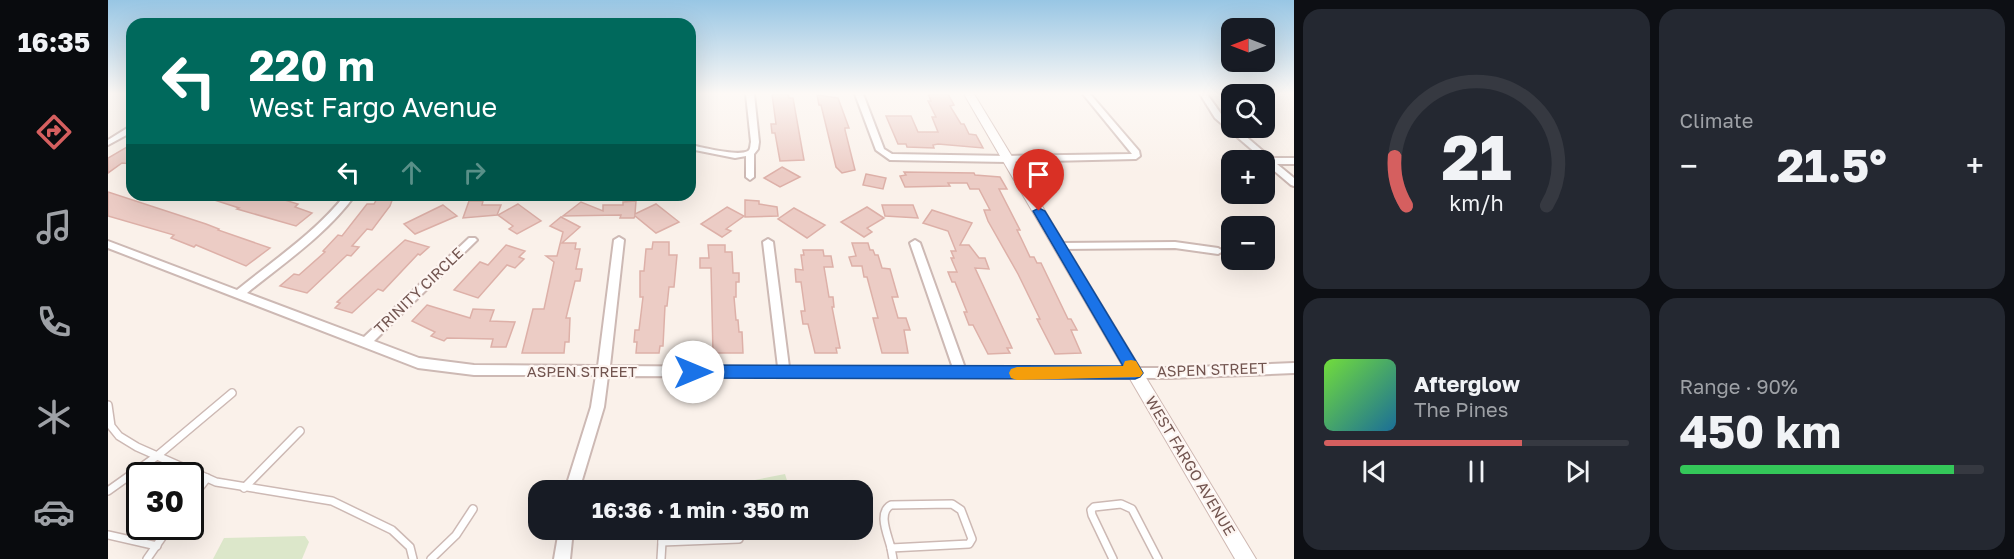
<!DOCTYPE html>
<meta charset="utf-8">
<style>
:root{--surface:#171b24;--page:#242831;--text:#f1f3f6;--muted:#9ea1a6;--line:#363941;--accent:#d55f5f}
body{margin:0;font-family:"Golos Text",sans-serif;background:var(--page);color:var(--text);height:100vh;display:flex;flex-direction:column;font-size:22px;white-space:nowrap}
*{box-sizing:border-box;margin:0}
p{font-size:20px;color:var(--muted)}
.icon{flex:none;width:33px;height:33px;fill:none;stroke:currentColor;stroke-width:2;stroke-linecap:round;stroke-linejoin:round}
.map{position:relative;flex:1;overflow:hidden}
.panel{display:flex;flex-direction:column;gap:9px;padding:9px;background:#0d0f14;width:720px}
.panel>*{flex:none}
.banner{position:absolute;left:18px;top:18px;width:570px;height:183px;border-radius:18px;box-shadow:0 6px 24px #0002;background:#00695c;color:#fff;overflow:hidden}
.needle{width:39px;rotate:270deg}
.fabs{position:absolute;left:1113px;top:18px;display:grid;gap:12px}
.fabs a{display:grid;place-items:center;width:54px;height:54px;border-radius:12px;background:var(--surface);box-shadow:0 6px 24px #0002;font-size:30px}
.speed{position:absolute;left:18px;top:462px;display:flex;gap:12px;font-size:30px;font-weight:700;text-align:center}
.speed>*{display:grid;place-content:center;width:78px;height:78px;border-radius:50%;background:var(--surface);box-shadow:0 6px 24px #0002;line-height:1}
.speed .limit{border:3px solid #111;border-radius:9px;background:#fff;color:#111}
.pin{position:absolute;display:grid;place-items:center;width:51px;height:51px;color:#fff;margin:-62px -26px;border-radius:50% 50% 50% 0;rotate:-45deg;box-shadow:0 0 6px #0007}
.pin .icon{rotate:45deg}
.me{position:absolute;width:66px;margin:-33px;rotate:90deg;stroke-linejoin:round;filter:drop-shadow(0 0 4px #0008)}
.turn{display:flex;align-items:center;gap:21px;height:126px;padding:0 24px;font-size:27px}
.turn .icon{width:78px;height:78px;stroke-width:2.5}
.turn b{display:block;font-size:42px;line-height:51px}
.lanes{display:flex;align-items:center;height:57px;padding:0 24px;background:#0003;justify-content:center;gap:30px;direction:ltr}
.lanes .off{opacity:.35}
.big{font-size:45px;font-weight:700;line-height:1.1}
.panel .tile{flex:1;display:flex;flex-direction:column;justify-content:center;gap:9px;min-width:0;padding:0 21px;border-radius:18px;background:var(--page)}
.panel .dial{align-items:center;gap:0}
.dial svg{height:156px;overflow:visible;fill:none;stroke:var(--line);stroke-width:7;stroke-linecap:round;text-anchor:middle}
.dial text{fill:var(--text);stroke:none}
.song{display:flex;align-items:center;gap:18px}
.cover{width:72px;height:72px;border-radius:9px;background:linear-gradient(135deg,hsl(100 70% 55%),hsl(200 70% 35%))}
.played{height:6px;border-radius:3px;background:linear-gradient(90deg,var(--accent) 65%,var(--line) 65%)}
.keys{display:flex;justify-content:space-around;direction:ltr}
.heat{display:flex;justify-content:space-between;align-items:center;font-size:33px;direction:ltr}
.charge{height:9px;border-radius:4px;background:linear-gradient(90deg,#34c759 90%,var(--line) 0)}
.panel .tiles{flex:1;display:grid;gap:9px;grid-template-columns:repeat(2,1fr)}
.trip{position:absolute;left:420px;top:480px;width:345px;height:60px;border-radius:18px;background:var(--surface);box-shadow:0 6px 24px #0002;font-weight:700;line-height:60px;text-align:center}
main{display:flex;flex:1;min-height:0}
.dock{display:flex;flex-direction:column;width:108px;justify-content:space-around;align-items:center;background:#090b0e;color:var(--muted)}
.dock .icon{width:42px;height:42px}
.dock .active{color:var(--accent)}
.dock b{font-size:27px;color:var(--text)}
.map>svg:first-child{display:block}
.green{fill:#dce7ca}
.building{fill:#ecccc5;stroke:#ddb0a8;stroke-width:1.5}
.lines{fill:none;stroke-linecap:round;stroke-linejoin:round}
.service-casing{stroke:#cdb9b4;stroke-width:10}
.minor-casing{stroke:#cdb9b4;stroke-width:4}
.secondary-casing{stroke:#cfb8b2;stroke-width:2}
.service{stroke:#fff;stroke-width:7}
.minor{fill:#fff;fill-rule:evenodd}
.secondary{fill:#fff;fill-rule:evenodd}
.route{fill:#1a73e8;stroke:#114b97;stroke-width:1.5}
.slow{fill:#f59e0b}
.labels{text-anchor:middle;stroke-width:4.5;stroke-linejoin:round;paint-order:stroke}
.street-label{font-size:15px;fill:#725550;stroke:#fdf5f1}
</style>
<main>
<nav class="dock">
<b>16:35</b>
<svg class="icon active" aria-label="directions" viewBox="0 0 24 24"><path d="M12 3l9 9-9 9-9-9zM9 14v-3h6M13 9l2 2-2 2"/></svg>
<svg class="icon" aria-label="music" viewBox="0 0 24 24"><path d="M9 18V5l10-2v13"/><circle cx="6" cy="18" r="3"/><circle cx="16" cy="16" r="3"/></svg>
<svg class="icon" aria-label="phone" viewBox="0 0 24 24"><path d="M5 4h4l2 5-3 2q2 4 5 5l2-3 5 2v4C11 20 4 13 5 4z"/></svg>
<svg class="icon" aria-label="climate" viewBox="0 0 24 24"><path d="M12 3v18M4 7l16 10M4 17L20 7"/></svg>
<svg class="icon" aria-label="car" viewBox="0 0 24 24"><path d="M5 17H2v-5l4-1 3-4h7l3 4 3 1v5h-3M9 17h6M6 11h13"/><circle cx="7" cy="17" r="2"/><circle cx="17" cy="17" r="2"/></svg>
</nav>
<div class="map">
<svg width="1186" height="559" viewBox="0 0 1186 559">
<rect width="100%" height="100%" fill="#faf1ea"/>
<g class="green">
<polygon points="677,474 681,487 650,490 647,480"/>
<polygon points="197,536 201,542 194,559 105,559 116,538"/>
</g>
<g class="building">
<polygon points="664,94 680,94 681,98 685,98 696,160 672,161 667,133 664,133 663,124 668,124"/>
<polygon points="820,94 840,94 846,105 842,106 853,124 856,124 861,134 868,135 875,148 830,144 825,145 826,148 799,147 798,144 790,144 778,116 803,116 810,132 830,132 824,117 828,117 820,101 823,101"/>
<polygon points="709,95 730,98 741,128 737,128 737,130 747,170 734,173 728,167 713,105 711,105"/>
<polygon points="24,144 24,164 14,163 0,173 0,158"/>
<polygon points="674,167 692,177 672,187 656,178"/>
<polygon points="796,172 866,173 867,175 892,177 899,189 891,189 912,230 909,230 913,238 922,257 926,257 929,263 933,263 960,319 963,319 969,330 963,330 973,353 947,354 929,319 932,319 910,274 880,221 876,210 882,210 871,189 862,189 859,183 840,183 842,186 797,187 792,176 798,175"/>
<polygon points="758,174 778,178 775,189 755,185"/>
<polygon points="0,192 98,224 111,229 110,230 162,248 138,266 88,245 86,247 63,238 66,235 0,216"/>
<polygon points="97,195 160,195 190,204 187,207 204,213 188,226 129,209 131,208 97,197"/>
<polygon points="271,195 286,195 282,206 264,230 259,229 244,246 251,247 243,256 239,255 199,293 172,286 186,274 191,275 217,252 215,251 230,235 234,236 259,204 266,204"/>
<polygon points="637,200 651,201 651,204 669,207 670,216 637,217"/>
<polygon points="361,201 375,201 374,205 393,205 389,215 355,218"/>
<polygon points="528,201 527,214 548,204 571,222 548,233 527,216 526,218 512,218 513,215 455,216 473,202 495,211 495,205 515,205 515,202"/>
<polygon points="410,204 433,221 409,234 401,229 405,226 390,215"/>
<polygon points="335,205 349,216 307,234 296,224"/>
<polygon points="774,205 805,205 810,218 777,216"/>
<polygon points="619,207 636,216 618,229 623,231 614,237 593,224"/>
<polygon points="759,207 776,218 759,228 764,232 756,237 733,222"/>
<polygon points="686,208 717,225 699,238 670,219"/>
<polygon points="824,210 864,223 852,245 861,245 871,258 877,258 881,269 867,268 904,348 899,348 902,353 880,354 865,325 861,325 856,312 859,312 847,282 844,282 840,272 849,272 843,258 846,258 843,251 848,251 840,231 815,223"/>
<polygon points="453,217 472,227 454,243 468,243 467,249 472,249 468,269 474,269 472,281 467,281 458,318 462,318 461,342 457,342 456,353 414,353 425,309 436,309 446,262 438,256 449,256 455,232 442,226"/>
<polygon points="297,240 321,247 312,255 310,254 275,291 270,289 244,313 227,308 232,303 229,302"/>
<polygon points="545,242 561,242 561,255 569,255 566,287 561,287 559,306 557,306 555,346 552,346 551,353 528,353 529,342 526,342 527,330 531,330 535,297 532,297 532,271 536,271 538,249 544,249"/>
<polygon points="744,243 760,243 762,250 765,250 767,255 770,255 774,268 782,269 790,297 784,297 790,318 798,318 802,330 796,330 800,353 774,353 765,318 770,318 759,277 756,277 754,266 744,266 741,257 748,256"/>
<polygon points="398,245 417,251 411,257 416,259 407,268 399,265 370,298 346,290 372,262 380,265"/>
<polygon points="600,245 617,245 617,252 624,252 625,273 631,273 631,282 628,282 628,297 626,297 628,320 630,320 631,332 634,332 635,353 605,353 603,268 592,268 592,258 601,258"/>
<polygon points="695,250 715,250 716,256 723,256 725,267 716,267 721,297 725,297 726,307 724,307 732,348 728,348 729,353 707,353 700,324 695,324 693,311 697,311 693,282 688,282 687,269 695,270 693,255 696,255"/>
<polygon points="319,305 362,318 365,309 386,310 382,321 407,322 398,347 383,347 385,339 339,338 336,341 323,336 327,332 304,321"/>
</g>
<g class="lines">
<g class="service-casing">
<g id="service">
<polyline points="0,405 3,426 11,436 29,447 108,482 224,501 284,530 302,547 305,559"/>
<polyline points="136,488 192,431"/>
<polyline points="0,491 49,456 124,393"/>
<polyline points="82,500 99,478"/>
<path d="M844,504L853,510L864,539L861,544L783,548C780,535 769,513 783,505Z"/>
<polyline points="554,530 554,542 631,539 634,530"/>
<polyline points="0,535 49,546"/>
<polyline points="783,548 785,559"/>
<polyline points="39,559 62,526"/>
<polyline points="323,559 348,535 365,509"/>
<polyline points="553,559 554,542"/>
<polyline points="1005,559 984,515 983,510 986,507 1013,504 1024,509 1050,559"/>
</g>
</g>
<g class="minor-casing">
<g id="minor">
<path d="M638,94H646L651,142L650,149L646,154V177L642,180L638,177V156L627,158L582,149V145C594,147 630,157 640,151C643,149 642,145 643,142Z"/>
<polygon points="747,94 755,94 776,149 784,154 900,156 1024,154 975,94 982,94 1031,151 1032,156 1028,159 900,162 782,160 768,150"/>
<polygon points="1092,94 1099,94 1113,114 1124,124 1124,128 1128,128 1163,158 1186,158 1186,164 1169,164 1186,178 1186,186 1183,185 1157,163 1156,160 1107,118"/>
<polygon points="21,127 24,127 24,132 0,145 0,140"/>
<path d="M237,195H247C218,235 177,262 139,293L256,337L361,238H367L369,240L367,242L266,341L311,358L366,365L490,366L506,240L511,237L516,240L502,366L670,367L655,242L660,239L665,242L681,367L845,368L802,243L807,240L812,243L857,368H1062L1186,363V373L1062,378L500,376L496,407L471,490H457L483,407L488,375H366L310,368L0,248V241L129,290C167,259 207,233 237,195Z"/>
<polygon points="1067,242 1110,248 1115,251 1110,254 1067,248 952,249 947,246 952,243"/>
<polygon points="451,530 465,530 462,559 446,559"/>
</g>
</g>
<g class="secondary-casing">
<polygon id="secondary" points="856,94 866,94 1148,559 1127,559"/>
</g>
<use href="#service" class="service"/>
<use href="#minor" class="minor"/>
<use href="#secondary" class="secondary"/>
</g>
<linearGradient id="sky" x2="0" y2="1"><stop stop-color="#98c6e4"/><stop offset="0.54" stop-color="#fdf9f6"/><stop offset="1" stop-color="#fdf9f6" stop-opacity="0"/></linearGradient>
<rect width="1186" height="173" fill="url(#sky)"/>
<polygon class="route" points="931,208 937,211 1032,368 1035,373 1032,377 1027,379 585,378 580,376 577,372 580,367 585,365 1015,366 925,211"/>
<polygon class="slow" points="1023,360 1028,361 1035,373 1032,377 909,380 903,378 901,373 903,369 909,367 1015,366 1017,361"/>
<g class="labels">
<g class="street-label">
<text transform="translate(311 291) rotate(-44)" y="5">TRINITY CIRCLE</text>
<text transform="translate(1104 370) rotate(-2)" y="5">ASPEN STREET</text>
<text x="474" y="377">ASPEN STREET</text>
<text transform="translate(1082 466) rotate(59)" y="5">WEST FARGO AVENUE</text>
</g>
</g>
</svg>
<div class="fabs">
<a><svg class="needle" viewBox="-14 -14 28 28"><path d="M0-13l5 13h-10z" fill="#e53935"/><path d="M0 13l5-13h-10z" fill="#9ea1a6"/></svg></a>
<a><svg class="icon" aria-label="search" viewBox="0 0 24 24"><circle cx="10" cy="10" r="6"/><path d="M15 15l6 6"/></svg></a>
<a>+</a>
<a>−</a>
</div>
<div class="speed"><div class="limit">30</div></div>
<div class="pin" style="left:931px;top:211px;background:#d93025"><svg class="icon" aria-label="arrive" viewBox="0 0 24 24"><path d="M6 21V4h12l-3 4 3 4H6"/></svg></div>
<svg class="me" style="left:585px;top:372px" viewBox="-20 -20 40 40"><circle r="19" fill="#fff"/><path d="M0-13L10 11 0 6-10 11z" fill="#1a73e8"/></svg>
<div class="trip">16:36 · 1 min · 350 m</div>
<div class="banner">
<div class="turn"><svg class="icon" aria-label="left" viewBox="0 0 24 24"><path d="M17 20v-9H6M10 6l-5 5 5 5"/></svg><div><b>220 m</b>West Fargo Avenue</div></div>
<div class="lanes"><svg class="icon" aria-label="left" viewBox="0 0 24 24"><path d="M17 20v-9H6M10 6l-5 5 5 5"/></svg><svg class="icon off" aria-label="ahead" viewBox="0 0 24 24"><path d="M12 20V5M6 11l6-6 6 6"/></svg><svg class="icon off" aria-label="right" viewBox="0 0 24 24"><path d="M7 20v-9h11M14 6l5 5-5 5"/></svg></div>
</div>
</div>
<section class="panel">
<div class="tiles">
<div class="tile dial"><svg viewBox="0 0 100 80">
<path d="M14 69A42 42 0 1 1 86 69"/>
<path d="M14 69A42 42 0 0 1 8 44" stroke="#d55f5f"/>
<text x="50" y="56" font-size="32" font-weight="700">21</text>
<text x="50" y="72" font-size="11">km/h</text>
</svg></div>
<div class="tile"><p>Climate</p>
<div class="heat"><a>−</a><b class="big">21.5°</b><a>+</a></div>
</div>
<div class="tile">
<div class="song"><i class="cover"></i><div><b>Afterglow</b><p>The Pines</p></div></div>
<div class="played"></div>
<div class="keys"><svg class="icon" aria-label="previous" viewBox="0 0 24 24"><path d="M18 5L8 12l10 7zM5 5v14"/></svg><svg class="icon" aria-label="pause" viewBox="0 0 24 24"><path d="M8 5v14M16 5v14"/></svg><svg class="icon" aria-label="next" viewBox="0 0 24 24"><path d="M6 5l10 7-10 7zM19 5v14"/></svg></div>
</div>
<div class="tile"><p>Range · 90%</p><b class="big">450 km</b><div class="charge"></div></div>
</div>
</section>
</main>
